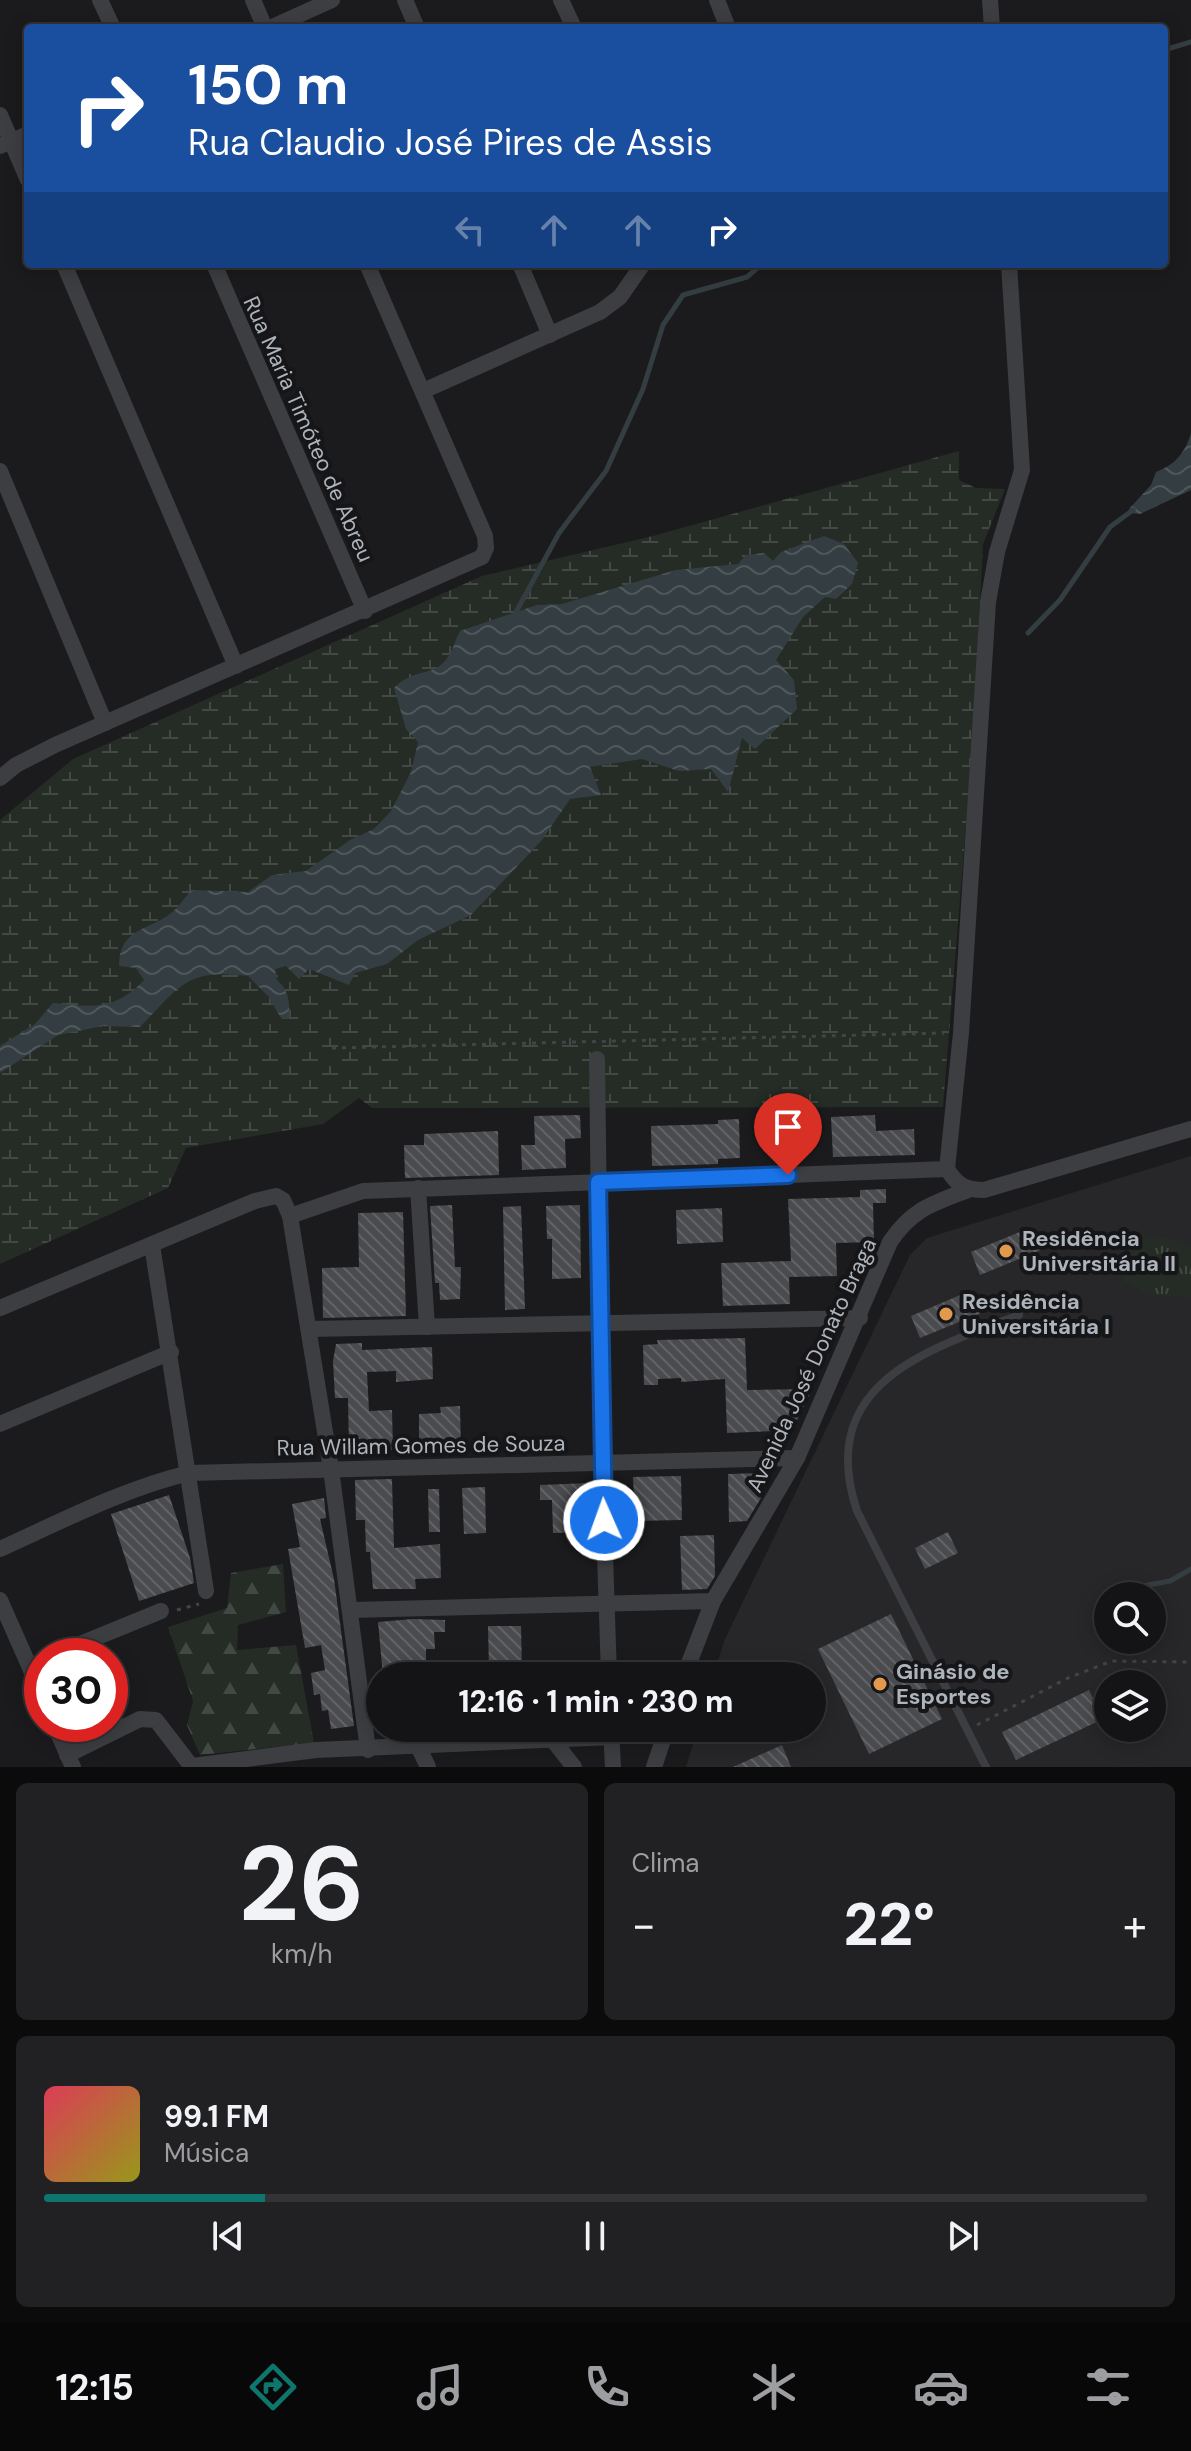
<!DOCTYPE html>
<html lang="pt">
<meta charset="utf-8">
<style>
:root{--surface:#141416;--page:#212123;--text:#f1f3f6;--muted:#9d9ea1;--line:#333335;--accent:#0f766e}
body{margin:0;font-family:"DM Sans",sans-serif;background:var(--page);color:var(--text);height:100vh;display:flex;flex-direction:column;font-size:30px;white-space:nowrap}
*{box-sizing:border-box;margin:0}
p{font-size:26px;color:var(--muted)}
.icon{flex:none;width:44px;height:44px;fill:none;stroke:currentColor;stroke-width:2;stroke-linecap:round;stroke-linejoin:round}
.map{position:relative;height:1767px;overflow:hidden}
.sheet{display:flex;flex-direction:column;gap:16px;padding:16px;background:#0b0b0c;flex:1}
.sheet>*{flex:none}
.top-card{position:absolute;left:24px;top:24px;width:1144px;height:244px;border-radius:8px;box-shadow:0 4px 20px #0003,0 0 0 2px var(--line);background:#1a4fa0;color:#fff;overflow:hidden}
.buttons{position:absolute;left:1094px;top:1582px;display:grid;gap:16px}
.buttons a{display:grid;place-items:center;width:72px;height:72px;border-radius:50%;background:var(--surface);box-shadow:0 4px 20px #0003,0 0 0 2px var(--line);font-size:40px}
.speed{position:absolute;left:24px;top:1638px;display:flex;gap:16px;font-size:40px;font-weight:700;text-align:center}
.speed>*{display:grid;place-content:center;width:104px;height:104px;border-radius:50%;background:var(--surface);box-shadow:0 4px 20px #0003,0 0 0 2px var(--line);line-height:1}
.speed .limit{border:12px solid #d22;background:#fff;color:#111}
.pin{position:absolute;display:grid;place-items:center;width:68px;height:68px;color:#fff;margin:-82px -34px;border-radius:50% 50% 50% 0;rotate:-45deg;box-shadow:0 0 8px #0007}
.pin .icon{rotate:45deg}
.me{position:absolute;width:88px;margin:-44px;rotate:358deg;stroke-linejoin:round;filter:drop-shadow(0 0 6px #0008)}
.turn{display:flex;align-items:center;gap:28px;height:168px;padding:0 32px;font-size:36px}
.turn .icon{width:104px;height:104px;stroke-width:2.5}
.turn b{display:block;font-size:56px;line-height:68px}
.lanes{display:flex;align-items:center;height:76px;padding:0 32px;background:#0003;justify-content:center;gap:40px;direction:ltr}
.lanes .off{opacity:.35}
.big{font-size:60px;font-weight:800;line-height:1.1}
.sheet .tile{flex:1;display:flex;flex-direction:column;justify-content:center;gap:12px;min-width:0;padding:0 28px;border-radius:12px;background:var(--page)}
.sheet .dial{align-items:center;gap:0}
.dial b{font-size:104px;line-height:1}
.song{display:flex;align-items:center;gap:24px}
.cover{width:96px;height:96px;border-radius:12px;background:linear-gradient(135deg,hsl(350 70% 55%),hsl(60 70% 35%))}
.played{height:8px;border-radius:4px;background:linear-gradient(90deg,var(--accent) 20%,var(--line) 20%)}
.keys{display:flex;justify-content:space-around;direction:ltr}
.heat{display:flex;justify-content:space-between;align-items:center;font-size:44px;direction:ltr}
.sheet .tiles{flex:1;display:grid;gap:16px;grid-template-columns:1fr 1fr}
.tile:last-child{grid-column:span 2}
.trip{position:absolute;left:366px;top:1662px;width:460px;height:80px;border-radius:40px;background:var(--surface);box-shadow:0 4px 20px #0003,0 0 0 2px var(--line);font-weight:800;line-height:80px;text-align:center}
.tab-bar{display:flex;height:128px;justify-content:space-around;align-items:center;background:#080809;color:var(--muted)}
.tab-bar .icon{width:56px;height:56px}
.tab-bar .selected{color:var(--accent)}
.tab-bar b{font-size:36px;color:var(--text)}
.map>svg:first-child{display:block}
.built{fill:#272729;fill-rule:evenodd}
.grass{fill:url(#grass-tufts)}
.forest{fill:url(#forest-firs)}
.wetland{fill:url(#wetland-marsh)}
.water{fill:url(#water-waves)}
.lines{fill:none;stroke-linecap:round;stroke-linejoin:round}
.stream{stroke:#343e42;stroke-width:5}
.building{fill:url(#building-back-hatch)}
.path{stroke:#424548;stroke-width:3;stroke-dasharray:4 6;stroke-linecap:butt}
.service{stroke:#3c3e41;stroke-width:8}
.minor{stroke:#3c3e41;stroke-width:16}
.route-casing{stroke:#114b97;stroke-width:20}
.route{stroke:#1a73e8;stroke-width:14}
.poi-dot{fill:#e1994e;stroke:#161618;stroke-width:3}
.labels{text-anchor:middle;stroke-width:8;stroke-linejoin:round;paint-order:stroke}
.street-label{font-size:22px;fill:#aeb4bb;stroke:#161618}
.poi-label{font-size:22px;font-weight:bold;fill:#aeb4bb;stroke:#161618;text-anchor:start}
</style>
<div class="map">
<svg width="1191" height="1767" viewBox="0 0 1191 1767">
<defs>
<pattern id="grass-tufts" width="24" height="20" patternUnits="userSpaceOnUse" patternTransform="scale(2)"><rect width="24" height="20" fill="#252c25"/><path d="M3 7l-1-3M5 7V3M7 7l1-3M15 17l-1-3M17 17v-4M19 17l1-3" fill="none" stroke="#424843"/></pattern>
<pattern id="forest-firs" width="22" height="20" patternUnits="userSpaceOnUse" patternTransform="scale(2)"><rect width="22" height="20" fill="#252c25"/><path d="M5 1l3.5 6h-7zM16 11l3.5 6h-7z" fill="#424843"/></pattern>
<pattern id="wetland-marsh" width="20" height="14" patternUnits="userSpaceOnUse" patternTransform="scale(2)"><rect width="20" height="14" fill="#252c25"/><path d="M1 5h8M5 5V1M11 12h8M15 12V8" fill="none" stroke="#424843"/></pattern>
<pattern id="water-waves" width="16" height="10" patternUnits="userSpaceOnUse" patternTransform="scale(2)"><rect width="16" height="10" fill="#343e42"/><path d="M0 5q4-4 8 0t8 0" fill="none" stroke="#4f585b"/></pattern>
<pattern id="building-back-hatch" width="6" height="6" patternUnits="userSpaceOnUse" patternTransform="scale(2)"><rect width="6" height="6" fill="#4a4b4f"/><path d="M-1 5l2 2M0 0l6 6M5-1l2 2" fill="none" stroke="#626366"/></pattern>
</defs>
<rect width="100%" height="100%" fill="#1b1b1d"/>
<path class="built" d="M1191,1156V1767H686L698,1728H812V1676H713L725,1639L910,1255L927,1238ZM1108,1596H1152V1640H1108ZM1108,1684H1152V1728H1108Z"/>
<polygon class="grass" points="1143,1236 1158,1236 1191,1246 1191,1297 1150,1295 1124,1281 1121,1260"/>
<polygon class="forest" points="283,1564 286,1612 238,1625 237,1650 296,1645 314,1743 200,1755 187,1725 193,1701 168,1627 227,1608 231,1573"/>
<polygon class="wetland" points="959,451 959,480 976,488 1005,489 983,544 973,739 943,1107 372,1108 359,1098 323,1124 186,1148 168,1188 0,1264 0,820 73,759 482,576 653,536"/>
<g class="water">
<path d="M1191,433V490L1140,514L1130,513L1129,509L1151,485L1156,472C1176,464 1185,453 1191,433Z"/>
<path d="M824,536L844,544L858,563L852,584L836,599L825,597L803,617L776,660L794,680L797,709L755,749L742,738L728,792L711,769L679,771L642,759L590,767L601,795L570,799L542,840L471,915L418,940L387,964L355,973L349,985L309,969L299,979L286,966L275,969L277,980C289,990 290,1003 289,1019L281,1018L268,996L248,976C186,968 180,986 140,1027L103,1026L58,1035L0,1073V1046L35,1024L53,1003C92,1007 115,1011 144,980L136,968L119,966C119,928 150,930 170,914C178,908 185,897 192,890L248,892L272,875L306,871L350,840L374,829L391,811L411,772L418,742L406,729L394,688C412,669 432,676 445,661C452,654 455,640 460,631L537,605L562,604L676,570L738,564L746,555L764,553L773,561L781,552Z"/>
</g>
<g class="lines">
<g class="stream">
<polyline points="1164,50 1191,42"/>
<polyline points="515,614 559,533 606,471 643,389 663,325 683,295 747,277 762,264"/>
<polyline points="1028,633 1060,600 1110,527 1133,510"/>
<polyline points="1109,1592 1170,1581 1191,1569"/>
</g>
</g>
<g class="building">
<polygon points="580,1115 581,1138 565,1139 566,1168 522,1170 521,1145 535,1145 534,1116"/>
<polygon points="875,1115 876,1131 914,1129 915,1155 833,1157 831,1117"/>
<polygon points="739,1119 740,1158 718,1159 718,1164 652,1166 651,1126 718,1124 718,1120"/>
<polygon points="498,1131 499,1175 405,1178 404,1145 424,1145 424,1134"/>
<polygon points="886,1189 886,1203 873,1203 874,1242 836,1243 837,1276 789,1277 790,1304 723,1306 721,1263 791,1261 788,1199 860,1197 860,1190"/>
<polygon points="452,1205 455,1267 461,1267 460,1299 440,1300 439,1283 435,1283 430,1206"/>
<polygon points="580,1205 581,1278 552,1279 552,1239 547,1239 546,1206"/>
<polygon points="521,1206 525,1309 505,1310 503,1207"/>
<polygon points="722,1208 723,1242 677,1244 676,1210"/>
<polygon points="403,1212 406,1316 323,1318 322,1268 359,1267 358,1213"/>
<polygon points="1032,1227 1041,1250 980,1275 971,1252"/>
<polygon points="972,1290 981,1313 920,1338 911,1316"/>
<polygon points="745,1338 747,1390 812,1389 784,1447 778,1447 777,1431 727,1433 725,1379 681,1382 681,1378 658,1379 658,1385 644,1385 643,1345 658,1344 657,1340"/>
<polygon points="362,1343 362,1350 432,1347 433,1379 396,1382 396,1371 367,1372 369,1411 392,1410 393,1450 349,1450 348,1398 335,1398 333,1361 336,1344"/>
<polygon points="460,1406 461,1450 419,1448 419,1414 441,1413 440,1407"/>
<polygon points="760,1473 761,1498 747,1521 729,1522 728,1474"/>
<polygon points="681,1476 682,1520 635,1521 633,1477"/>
<polygon points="392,1479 394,1548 440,1544 441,1578 415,1579 416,1589 373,1589 370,1552 366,1552 365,1520 356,1520 355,1480"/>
<polygon points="590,1483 592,1532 553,1533 552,1500 540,1500 540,1485"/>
<polygon points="485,1487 486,1533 464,1534 462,1488"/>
<polygon points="428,1489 439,1489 440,1532 429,1532"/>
<polygon points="169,1495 190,1558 194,1583 139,1601 111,1514"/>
<polygon points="324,1498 326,1518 320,1519 334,1579 354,1726 331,1729 328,1710 322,1711 320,1694 314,1695 311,1673 325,1670 321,1645 305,1648 288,1549 300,1547 292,1504"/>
<polygon points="948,1532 958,1553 925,1569 915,1548"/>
<polygon points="714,1535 715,1576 707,1589 682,1590 680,1536"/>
<polygon points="891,1614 942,1719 869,1754 818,1649"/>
<polygon points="413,1619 445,1620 445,1632 434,1632 435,1649 426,1649 426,1676 383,1676 378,1622"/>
<polygon points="488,1626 521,1626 522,1669 489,1670"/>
<polygon points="1089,1690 1103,1719 1016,1760 1002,1732"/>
<polygon points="720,1728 766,1728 766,1729 726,1744"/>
<polygon points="782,1745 791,1767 733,1767"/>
</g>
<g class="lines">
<g class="path">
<polyline points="332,1048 944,1033"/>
<polyline points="177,1610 199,1604"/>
<polyline points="977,1725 1068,1678 1112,1661 1191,1662"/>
</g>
<path class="service" d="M986,1767L857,1511C815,1384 925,1351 1019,1315"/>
<g class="minor">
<polyline points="100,0 113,28"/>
<polyline points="253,0 265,28"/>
<polyline points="405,0 417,28"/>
<polyline points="561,0 574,28"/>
<polyline points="717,0 728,28"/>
<polyline points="990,0 992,28"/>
<polyline points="270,28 332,0"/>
<polyline points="0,115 28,180"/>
<polyline points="0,146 28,134"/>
<polyline points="64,264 236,666"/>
<polyline points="214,264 365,611"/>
<polyline points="520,264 550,335"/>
<path d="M1009,264L1022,470L997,552L988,602L961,1033L947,1169C957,1185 965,1190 984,1190L1191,1129"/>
<polyline points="423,391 600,312 620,297 643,264"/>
<polyline points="0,471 105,723"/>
<polyline points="0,778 16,765 55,745 482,557 486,548 485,536 367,264"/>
<polyline points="597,1059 602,1463 609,1676"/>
<polyline points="418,1188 427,1327"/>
<polyline points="290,1216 363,1191 947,1169"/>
<polyline points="152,1245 206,1591"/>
<polyline points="0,1308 255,1201 276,1196 283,1200 290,1216 331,1469 368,1750"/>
<polyline points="310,1329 860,1318"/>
<polyline points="0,1424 171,1352"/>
<path d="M0,1549C62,1521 123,1489 189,1473L797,1458"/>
<polyline points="0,1600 42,1695"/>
<polyline points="351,1610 713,1601"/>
<polyline points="51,1656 161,1611"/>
<path d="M684,1676L713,1601L797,1458L890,1242C912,1209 932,1204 968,1190"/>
<polyline points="54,1724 73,1767"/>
<polyline points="611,1728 613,1767"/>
<polyline points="552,1739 574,1767"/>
<polyline points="419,1748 428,1767"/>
<polyline points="67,1755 140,1719 156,1720 192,1767"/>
<polyline points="192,1766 316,1750 612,1737"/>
<polyline points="654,1767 667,1728"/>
</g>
</g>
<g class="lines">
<g class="route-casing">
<polyline id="route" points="604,1520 598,1182 788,1175"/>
</g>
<use href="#route" class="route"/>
</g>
<g class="poi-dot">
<circle cx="1006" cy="1251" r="8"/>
<circle cx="946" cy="1314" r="8"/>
<circle cx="880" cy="1684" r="8"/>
</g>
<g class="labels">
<g class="street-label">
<text transform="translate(309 429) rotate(66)" y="8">Rua Maria Timóteo de Abreu</text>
<text transform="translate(811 1365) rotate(-65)" y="8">Avenida José Donato Braga</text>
<text transform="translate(421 1445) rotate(-1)" y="8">Rua Willam Gomes de Souza</text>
</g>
<g class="poi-label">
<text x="1022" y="1246">Residência<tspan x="1022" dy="25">Universitária II</tspan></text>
<text x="962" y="1309">Residência<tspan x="962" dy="25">Universitária I</tspan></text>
<text x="896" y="1679">Ginásio de<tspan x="896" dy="25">Esportes</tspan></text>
</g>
</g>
</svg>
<div class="buttons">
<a><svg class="icon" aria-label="search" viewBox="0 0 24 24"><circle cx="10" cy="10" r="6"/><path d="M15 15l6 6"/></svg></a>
<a><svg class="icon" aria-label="layers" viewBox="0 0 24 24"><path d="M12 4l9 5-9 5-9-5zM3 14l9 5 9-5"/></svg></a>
</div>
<div class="speed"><div class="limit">30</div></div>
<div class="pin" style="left:788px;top:1175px;background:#d93025"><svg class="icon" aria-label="arrive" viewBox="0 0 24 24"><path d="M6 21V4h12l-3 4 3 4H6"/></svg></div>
<svg class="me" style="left:604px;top:1520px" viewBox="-20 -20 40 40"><circle r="17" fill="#1a73e8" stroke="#fff" stroke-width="3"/><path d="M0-11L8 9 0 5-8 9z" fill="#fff"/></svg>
<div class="trip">12:16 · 1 min · 230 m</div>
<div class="top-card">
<div class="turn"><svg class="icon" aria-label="right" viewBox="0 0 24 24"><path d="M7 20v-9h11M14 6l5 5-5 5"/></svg><div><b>150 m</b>Rua Claudio José Pires de Assis</div></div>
<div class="lanes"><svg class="icon off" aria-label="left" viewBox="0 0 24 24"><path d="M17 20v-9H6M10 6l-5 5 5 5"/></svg><svg class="icon off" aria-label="ahead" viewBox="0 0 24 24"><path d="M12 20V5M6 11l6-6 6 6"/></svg><svg class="icon off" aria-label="ahead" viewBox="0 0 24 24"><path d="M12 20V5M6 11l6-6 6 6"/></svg><svg class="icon" aria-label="right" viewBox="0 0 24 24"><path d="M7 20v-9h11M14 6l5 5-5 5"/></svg></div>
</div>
</div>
<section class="sheet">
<div class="tiles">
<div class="tile dial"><b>26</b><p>km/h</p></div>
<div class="tile"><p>Clima</p>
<div class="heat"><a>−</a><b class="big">22°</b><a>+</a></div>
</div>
<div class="tile">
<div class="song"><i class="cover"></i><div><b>99.1 FM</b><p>Música</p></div></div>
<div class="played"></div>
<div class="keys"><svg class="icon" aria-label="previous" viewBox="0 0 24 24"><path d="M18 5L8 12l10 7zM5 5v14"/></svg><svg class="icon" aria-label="pause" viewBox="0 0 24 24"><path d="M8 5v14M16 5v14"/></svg><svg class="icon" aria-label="next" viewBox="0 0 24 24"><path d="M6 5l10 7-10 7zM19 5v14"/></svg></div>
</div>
</div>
</section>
<nav class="tab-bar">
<b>12:15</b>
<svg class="icon selected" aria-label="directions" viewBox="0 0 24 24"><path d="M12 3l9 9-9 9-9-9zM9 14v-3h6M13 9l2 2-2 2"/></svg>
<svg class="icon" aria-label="music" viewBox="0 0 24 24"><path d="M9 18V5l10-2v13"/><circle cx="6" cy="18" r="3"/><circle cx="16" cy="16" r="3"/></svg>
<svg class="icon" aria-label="phone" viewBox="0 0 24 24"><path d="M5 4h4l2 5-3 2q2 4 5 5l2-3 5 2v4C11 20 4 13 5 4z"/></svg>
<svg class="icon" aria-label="climate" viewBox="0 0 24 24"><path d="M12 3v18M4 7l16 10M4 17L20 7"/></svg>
<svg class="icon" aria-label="car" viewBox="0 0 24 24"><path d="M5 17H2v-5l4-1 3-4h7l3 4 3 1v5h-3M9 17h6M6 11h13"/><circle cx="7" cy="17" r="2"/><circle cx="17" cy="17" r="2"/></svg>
<svg class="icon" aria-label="filters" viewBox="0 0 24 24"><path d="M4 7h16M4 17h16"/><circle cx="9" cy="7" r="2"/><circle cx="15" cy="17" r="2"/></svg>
</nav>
